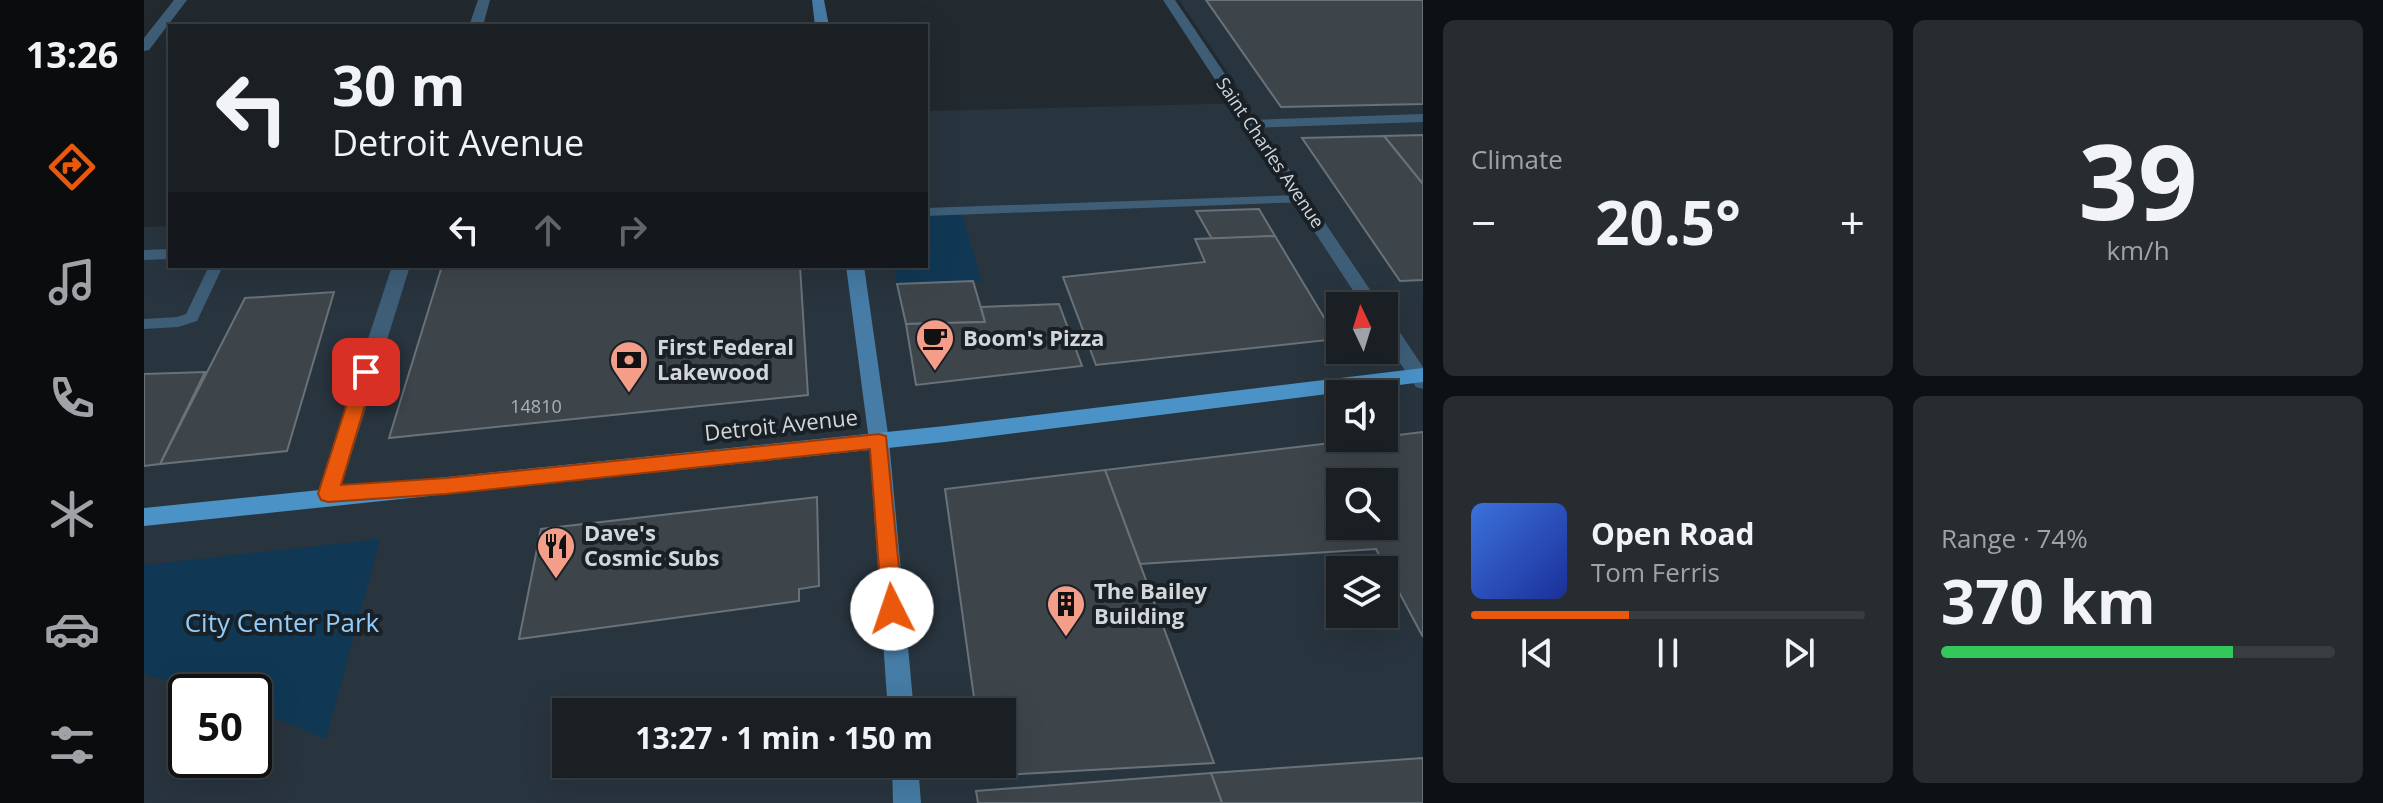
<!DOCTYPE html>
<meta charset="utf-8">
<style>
:root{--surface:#1a1f23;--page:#272c30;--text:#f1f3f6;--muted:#9fa2a6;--line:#383d41;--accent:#ea580c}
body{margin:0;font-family:"Open Sans",sans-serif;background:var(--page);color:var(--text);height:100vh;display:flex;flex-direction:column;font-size:30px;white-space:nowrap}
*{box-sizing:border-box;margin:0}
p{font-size:26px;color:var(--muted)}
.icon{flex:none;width:44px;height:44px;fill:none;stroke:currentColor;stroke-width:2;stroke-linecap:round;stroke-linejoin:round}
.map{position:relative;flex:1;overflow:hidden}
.drawer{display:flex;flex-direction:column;gap:20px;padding:20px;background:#0e1113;width:960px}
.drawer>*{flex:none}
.banner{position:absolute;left:24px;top:24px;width:760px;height:244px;border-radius:0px;box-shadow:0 8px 32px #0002,0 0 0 2px var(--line);background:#1a1f23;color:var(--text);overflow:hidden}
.needle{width:52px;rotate:356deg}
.tools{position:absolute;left:1182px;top:292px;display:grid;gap:16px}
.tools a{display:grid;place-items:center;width:72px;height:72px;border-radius:0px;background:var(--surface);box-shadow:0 8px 32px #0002,0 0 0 2px var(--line);font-size:40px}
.speed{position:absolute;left:24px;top:674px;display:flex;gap:16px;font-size:40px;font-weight:700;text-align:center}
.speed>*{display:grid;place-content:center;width:104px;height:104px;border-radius:50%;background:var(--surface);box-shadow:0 8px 32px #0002,0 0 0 2px var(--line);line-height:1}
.speed .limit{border:4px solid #111;border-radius:12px;background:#fff;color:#111}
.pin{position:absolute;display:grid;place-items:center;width:68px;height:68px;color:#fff;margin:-34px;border-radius:16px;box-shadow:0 4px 12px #0006}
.me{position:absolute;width:88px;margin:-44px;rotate:356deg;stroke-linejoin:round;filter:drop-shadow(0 0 6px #0008)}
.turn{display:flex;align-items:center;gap:28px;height:168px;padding:0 32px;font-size:36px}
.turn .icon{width:104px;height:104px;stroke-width:2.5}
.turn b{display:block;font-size:56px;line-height:68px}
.lanes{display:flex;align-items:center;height:76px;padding:0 32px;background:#0003;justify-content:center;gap:40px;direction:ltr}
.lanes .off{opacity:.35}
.big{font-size:60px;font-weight:700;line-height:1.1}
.drawer .card{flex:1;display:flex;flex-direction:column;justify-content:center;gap:12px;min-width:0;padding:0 28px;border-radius:12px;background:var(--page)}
.drawer .dial{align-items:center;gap:0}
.dial b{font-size:104px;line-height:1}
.song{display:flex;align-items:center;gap:24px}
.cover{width:96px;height:96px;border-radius:12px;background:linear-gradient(135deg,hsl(220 70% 55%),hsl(230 70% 35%))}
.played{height:8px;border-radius:4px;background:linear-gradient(90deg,var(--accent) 40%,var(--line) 40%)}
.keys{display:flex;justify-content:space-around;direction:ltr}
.heat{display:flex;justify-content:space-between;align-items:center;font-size:44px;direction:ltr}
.charge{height:12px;border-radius:6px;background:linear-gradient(90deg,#34c759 74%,var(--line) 0)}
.drawer .tiles{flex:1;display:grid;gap:20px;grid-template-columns:repeat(2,1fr)}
.trip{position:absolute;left:408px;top:698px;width:464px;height:80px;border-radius:0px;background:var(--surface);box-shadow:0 8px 32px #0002,0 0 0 2px var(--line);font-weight:700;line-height:80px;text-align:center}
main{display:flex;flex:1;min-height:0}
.dock{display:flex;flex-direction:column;width:144px;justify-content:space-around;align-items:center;background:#0a0c0e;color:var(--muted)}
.dock .icon{width:56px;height:56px}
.dock .active{color:var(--accent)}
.dock b{font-size:36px;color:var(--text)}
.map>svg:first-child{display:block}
.built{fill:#28343e;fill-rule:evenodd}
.green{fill:#103854}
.building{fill:#3d454b;stroke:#697179;stroke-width:2;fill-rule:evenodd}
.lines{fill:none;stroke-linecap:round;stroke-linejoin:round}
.lane{fill:#3e5e78;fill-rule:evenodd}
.street{fill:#3e5e78;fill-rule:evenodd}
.secondary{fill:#467ca5;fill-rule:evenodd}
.primary{fill:#4b92c7;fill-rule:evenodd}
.route{fill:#ea580c;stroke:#983908;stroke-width:2}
.labels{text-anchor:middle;stroke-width:8;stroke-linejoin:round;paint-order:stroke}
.far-street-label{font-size:18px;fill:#d3d7db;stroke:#192026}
.number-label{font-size:18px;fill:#aeb2b7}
.poi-label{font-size:22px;font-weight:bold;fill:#d3d7db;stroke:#192026;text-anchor:start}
.street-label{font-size:22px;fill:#d3d7db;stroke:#192026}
.near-park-label{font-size:26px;fill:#90ceff;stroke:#192026}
</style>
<main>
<nav class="dock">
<b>13:26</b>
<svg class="icon active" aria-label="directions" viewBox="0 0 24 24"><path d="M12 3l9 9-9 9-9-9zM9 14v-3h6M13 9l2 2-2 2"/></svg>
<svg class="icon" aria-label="music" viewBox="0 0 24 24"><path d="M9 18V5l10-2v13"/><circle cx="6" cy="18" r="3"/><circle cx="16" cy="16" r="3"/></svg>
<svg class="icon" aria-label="phone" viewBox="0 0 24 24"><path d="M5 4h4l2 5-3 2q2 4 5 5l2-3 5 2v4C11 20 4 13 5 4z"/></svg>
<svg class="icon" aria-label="climate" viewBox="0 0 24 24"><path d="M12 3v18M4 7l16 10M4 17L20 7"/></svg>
<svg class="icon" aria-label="car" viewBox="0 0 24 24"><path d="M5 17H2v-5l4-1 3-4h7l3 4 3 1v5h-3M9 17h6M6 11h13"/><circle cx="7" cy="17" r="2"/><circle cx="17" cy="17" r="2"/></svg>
<svg class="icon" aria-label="filters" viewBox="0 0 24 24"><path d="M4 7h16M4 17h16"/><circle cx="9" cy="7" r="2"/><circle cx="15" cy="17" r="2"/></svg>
</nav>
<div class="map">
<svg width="1279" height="803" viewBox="0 0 1279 803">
<rect width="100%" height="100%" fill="#22292f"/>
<path class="built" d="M1035,0H1279V803H0V227L26,226V266H782V111L1104,103ZM1196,306H1240V350H1196ZM1196,394H1240V438H1196ZM1196,482H1240V526H1196ZM1196,570H1240V614H1196ZM42,692H110V760H42ZM422,712H858V764H422Z"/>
<g class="green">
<polygon points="818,214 837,281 753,284 750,266 782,266 782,215"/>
<polygon points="236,539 182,739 110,709 110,692 67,692 0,674 0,565"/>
</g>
<g class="building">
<polygon points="1062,0 1279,0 1279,104 1137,107"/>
<polygon points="1279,135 1279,184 1240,136"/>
<polygon points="1240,136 1279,184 1279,280 1256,281 1158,138"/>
<polygon points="1115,209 1131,236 1068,239 1052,211"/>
<polygon points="1131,236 1193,339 952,365 919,277 1061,262 1051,239"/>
<polygon points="298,266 656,266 664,395 245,438"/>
<polygon points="829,281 841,322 762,324 753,284"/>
<polygon points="190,292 143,451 16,464 101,298"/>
<polygon points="915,304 938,366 772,385 762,324 841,322 837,307"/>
<polygon points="61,372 16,464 0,466 0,374"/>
<path d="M1279,432V637L1232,549L996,564L961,470ZM1196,482H1240V526H1196Z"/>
<polygon points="961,470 1070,763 841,776 839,764 858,764 858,712 832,712 801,489"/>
<polygon points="673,497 675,586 655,589 655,601 375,639 397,529"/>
<polygon points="1279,758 1279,803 1078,803 1067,773"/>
<polygon points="1067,773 1078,803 834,803 832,791"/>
</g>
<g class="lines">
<g class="lane">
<polygon points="1279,114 1279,122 1107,128 1101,124 1107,120"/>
<polygon points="1157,195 1164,199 1162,202 782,216 782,208"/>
<polygon points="26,249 26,259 0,260 0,250"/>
<polygon points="65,266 79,266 53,321 34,327 0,329 0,319 33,317 42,314"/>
</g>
<g class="street">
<polygon points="30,0 43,0 5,50 0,51 0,38"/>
<polygon points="334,0 346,0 339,26 325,26"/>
<polygon points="1019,0 1031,0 1237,306 1219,306"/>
<polygon points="248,266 266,266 195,494 192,500 184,503 176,500 173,494"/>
<polygon points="1240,317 1247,319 1279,367 1279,389 1272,387 1240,339"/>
</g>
<g class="secondary">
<polygon points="668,0 680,0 685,26 671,26"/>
<polygon points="702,266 720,266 745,441 770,712 744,712 725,441"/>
<polygon points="748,764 774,764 777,803 749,803"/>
</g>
<polygon class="primary" points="1279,368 1279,382 801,442 0,526 0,508 801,426"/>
</g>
<polygon class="route" points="222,365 231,372 197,485 302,478 735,434 742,436 759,609 756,616 748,619 741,616 738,609 726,449 302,494 184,502 177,500 174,494 213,372"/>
<defs>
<g id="cafe-pin" transform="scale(2)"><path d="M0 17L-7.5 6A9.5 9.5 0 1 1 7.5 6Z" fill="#f49e8a" stroke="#192026"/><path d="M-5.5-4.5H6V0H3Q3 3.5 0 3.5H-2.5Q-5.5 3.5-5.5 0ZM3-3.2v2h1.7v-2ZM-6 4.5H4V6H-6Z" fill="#111"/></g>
<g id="bank-pin" transform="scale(2)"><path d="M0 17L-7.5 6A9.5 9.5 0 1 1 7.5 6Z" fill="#f49e8a" stroke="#192026"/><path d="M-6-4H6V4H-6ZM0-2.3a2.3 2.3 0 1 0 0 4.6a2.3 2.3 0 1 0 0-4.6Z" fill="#111"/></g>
<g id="restaurant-pin" transform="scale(2)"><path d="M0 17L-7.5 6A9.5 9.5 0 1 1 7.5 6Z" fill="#f49e8a" stroke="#192026"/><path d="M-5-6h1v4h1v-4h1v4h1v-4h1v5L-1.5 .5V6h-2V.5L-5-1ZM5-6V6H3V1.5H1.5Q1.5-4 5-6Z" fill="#111"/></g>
<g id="building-pin" transform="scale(2)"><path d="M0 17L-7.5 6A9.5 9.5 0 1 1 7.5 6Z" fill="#f49e8a" stroke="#192026"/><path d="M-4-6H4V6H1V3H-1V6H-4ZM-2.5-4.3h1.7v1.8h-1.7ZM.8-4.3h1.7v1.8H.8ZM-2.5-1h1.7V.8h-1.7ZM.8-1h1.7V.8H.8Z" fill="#111"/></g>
</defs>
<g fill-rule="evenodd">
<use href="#cafe-pin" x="791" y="338"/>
<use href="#bank-pin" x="485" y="360"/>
<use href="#restaurant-pin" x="412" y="546"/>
<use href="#building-pin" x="922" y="604"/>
</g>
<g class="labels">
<g class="far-street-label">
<text transform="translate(1126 153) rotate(56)" y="6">Saint Charles Avenue</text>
</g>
<g class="number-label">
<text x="392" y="413">14810</text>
</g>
<g class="poi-label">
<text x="819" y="346">Boom's Pizza</text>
<text x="513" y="355">First Federal<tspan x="513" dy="25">Lakewood</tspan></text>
<text x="440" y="541">Dave's<tspan x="440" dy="25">Cosmic Subs</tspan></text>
<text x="950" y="599">The Bailey<tspan x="950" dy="25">Building</tspan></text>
</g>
<g class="street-label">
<text transform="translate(637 425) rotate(-6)" y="8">Detroit Avenue</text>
</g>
<g class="near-park-label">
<text x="138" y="632">City Center Park</text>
</g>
</g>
</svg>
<div class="tools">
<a><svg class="needle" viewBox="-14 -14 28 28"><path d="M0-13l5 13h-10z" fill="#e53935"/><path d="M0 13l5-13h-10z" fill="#9fa2a6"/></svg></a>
<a><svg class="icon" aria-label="sound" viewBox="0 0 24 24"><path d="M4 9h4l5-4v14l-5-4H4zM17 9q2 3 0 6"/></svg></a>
<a><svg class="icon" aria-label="search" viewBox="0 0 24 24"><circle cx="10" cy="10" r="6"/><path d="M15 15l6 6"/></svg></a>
<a><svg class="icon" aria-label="layers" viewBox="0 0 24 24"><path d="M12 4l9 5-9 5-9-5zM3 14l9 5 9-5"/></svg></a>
</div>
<div class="speed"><div class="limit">50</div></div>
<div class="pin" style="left:222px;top:372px;background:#d93025"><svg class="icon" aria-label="arrive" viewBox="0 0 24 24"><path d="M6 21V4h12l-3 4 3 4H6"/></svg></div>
<svg class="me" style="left:748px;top:609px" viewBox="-20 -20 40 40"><circle r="19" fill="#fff"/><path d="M0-13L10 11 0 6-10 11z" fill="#ea580c"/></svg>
<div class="trip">13:27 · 1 min · 150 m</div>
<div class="banner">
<div class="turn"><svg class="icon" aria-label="left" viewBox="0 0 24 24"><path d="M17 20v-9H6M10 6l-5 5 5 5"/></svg><div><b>30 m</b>Detroit Avenue</div></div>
<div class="lanes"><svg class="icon" aria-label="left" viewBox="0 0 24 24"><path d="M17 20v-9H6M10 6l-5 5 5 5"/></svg><svg class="icon off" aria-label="ahead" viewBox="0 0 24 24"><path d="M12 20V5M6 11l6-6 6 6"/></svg><svg class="icon off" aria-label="right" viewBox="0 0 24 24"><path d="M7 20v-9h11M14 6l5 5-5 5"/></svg></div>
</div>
</div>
<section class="drawer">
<div class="tiles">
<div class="card"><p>Climate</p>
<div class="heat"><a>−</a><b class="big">20.5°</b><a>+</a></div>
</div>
<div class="card dial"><b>39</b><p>km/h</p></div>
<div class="card">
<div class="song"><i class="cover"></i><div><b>Open Road</b><p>Tom Ferris</p></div></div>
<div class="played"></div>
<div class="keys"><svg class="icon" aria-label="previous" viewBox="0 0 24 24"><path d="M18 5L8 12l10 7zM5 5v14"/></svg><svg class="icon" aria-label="pause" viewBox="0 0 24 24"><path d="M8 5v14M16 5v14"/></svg><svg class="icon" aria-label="next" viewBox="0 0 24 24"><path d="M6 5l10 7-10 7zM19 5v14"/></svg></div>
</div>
<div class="card"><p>Range · 74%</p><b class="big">370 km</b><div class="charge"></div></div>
</div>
</section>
</main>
